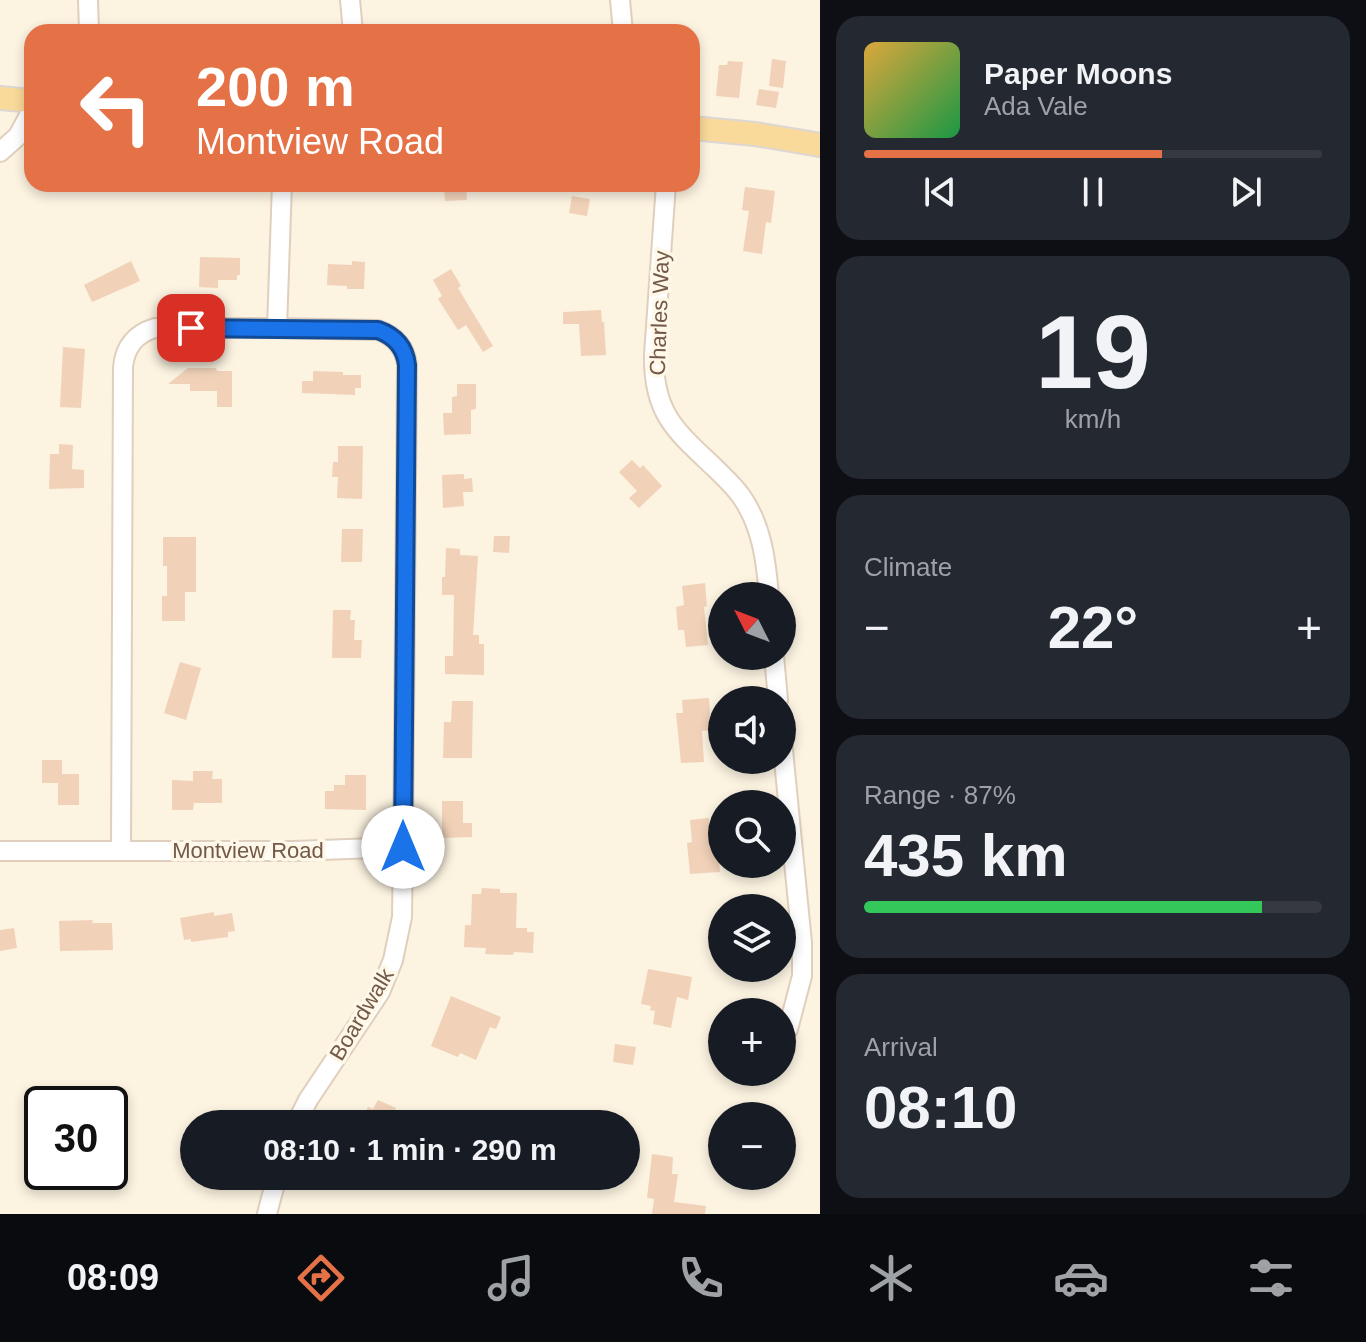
<!DOCTYPE html>
<meta charset="utf-8">
<style>
:root{--surface:#171b24;--page:#242831;--text:#f1f3f6;--muted:#9ea1a6;--line:#363941;--accent:#e57147}
body{margin:0;font-family:Arial,sans-serif;background:var(--page);color:var(--text);height:100vh;display:flex;flex-direction:column;font-size:30px;white-space:nowrap}
*{box-sizing:border-box;margin:0}
p{font-size:26px;color:var(--muted)}
.icon{flex:none;width:44px;height:44px;fill:none;stroke:currentColor;stroke-width:2;stroke-linecap:round;stroke-linejoin:round}
.map{position:relative;flex:1;overflow:hidden}
.sheet{display:flex;flex-direction:column;gap:16px;padding:16px;background:#0d0f14;width:546px}
.sheet>*{flex:none}
.guide{position:absolute;left:24px;top:24px;width:676px;height:168px;border-radius:24px;box-shadow:0 4px 12px #0003;background:#e57147;color:#fff;overflow:hidden}
.needle{width:52px;rotate:312deg}
.buttons{position:absolute;left:708px;top:582px;display:grid;gap:16px}
.buttons a{display:grid;place-items:center;width:88px;height:88px;border-radius:50%;background:var(--surface);box-shadow:0 4px 12px #0003;font-size:40px}
.speed{position:absolute;left:24px;top:1086px;display:flex;gap:16px;font-size:40px;font-weight:700;text-align:center}
.speed>*{display:grid;place-content:center;width:104px;height:104px;border-radius:50%;background:var(--surface);box-shadow:0 4px 12px #0003;line-height:1}
.speed .limit{border:4px solid #111;border-radius:12px;background:#fff;color:#111}
.pin{position:absolute;display:grid;place-items:center;width:68px;height:68px;color:#fff;margin:-34px;border-radius:16px;box-shadow:0 4px 12px #0006}
.me{position:absolute;width:88px;margin:-44px;rotate:0deg;stroke-linejoin:round;filter:drop-shadow(0 0 6px #0008)}
.turn{display:flex;align-items:center;gap:28px;height:168px;padding:0 40px;font-size:36px}
.turn .icon{width:104px;height:104px;stroke-width:2.5}
.turn b{display:block;font-size:56px;line-height:68px}
.big{font-size:60px;font-weight:700;line-height:1.1}
.sheet .card{flex:1;display:flex;flex-direction:column;justify-content:center;gap:12px;min-width:0;padding:0 28px;border-radius:24px;background:var(--page)}
.sheet .dial{align-items:center;gap:0}
.dial b{font-size:104px;line-height:1}
.song{display:flex;align-items:center;gap:24px}
.cover{width:96px;height:96px;border-radius:12px;background:linear-gradient(135deg,hsl(40 70% 55%),hsl(140 70% 35%))}
.played{height:8px;border-radius:4px;background:linear-gradient(90deg,var(--accent) 65%,var(--line) 65%)}
.keys{display:flex;justify-content:space-around;direction:ltr}
.heat{display:flex;justify-content:space-between;align-items:center;font-size:44px;direction:ltr}
.charge{height:12px;border-radius:6px;background:linear-gradient(90deg,#34c759 87%,var(--line) 0)}
.trip{position:absolute;left:180px;top:1110px;width:460px;height:80px;border-radius:40px;background:var(--surface);box-shadow:0 4px 12px #0003;font-weight:700;line-height:80px;text-align:center}
.tabs{display:flex;height:128px;justify-content:space-around;align-items:center;background:#090b0e;color:var(--muted)}
.tabs .icon{width:56px;height:56px}
.tabs .active{color:var(--accent)}
.tabs b{font-size:36px;color:var(--text)}
main{display:flex;flex:1;min-height:0}
.map>svg:first-child{display:block}
.building{fill:#f1d2b9}
.lines{fill:none;stroke-linecap:round;stroke-linejoin:round}
.minor-casing{stroke:#e0cfbd;stroke-width:22}
.major-casing{stroke:#ddd7d3;stroke-width:26}
.minor{stroke:#fff;stroke-width:18}
.major{stroke:#fada9a;stroke-width:22}
.route-casing{stroke:#114b97;stroke-width:20}
.route{stroke:#1a73e8;stroke-width:14}
.labels{text-anchor:middle;stroke-width:7;stroke-linejoin:round;paint-order:stroke}
.street-label{font-size:22px;fill:#725948;stroke:#fff7e7}
</style>
<main>
<div class="map">
<svg width="820" height="1214" viewBox="0 0 820 1214">
<rect width="100%" height="100%" fill="#fcf3e1"/>
<g class="building">
<polygon points="772,59 786,61 783,88 769,86"/>
<polygon points="728,61 743,62 739,98 716,96 719,65 727,65"/>
<polygon points="759,89 779,92 776,108 756,105"/>
<polygon points="444,184 466,184 467,200 445,201"/>
<polygon points="745,187 775,191 771,223 766,222 762,254 743,251 749,211 742,210"/>
<polygon points="572,196 590,199 587,216 569,213"/>
<polygon points="200,257 240,258 240,275 237,275 237,280 218,280 218,288 199,287"/>
<polygon points="131,261 140,281 92,302 84,285"/>
<polygon points="352,261 365,262 364,289 347,289 347,286 327,285 328,264 352,265"/>
<polygon points="451,269 461,286 458,288 493,346 483,352 466,325 458,330 438,299 442,296 433,280"/>
<polygon points="601,310 602,322 604,322 606,355 581,356 579,324 563,324 563,312"/>
<polygon points="63,347 85,349 81,408 60,407"/>
<polygon points="188,368 216,368 217,371 232,371 232,407 217,407 217,391 190,391 190,384 168,384"/>
<polygon points="313,371 343,372 343,375 361,375 361,388 355,388 355,395 302,393 302,381 313,381"/>
<polygon points="457,384 476,384 476,409 471,410 471,434 444,435 443,413 452,413 452,397 457,396"/>
<polygon points="59,444 73,445 72,469 84,470 84,488 49,489 50,454 59,454"/>
<polygon points="338,446 363,446 362,499 337,498 338,477 332,477 333,462 338,462"/>
<polygon points="632,460 640,468 643,465 662,486 639,508 629,498 637,491 619,472"/>
<polygon points="464,474 464,479 472,478 473,492 463,492 464,506 443,508 442,475"/>
<polygon points="342,529 363,529 362,562 341,562"/>
<polygon points="494,536 510,536 509,553 493,552"/>
<polygon points="163,537 196,537 196,592 185,592 185,621 162,621 162,596 167,596 167,566 163,566"/>
<polygon points="446,548 460,549 460,555 478,556 473,635 479,635 479,644 484,644 484,675 445,674 445,656 453,656 454,595 442,595 442,577 445,577"/>
<polygon points="705,583 707,606 704,607 708,645 686,647 684,630 678,630 676,607 684,605 682,586"/>
<polygon points="333,610 351,610 350,620 355,620 354,640 362,640 361,658 332,658"/>
<polygon points="180,662 201,668 186,720 164,713"/>
<polygon points="709,698 711,730 702,731 704,762 681,763 676,713 683,713 682,700"/>
<polygon points="452,701 473,701 472,758 443,758 444,722 451,722"/>
<polygon points="42,760 62,760 62,774 79,774 79,805 58,805 58,783 42,783"/>
<polygon points="193,771 213,771 212,779 222,779 222,803 194,803 193,810 172,810 172,780 193,781"/>
<polygon points="345,775 366,775 366,810 325,809 325,791 334,791 334,785 345,785"/>
<polygon points="442,801 463,801 463,823 472,823 472,837 442,838"/>
<polygon points="709,818 711,843 717,842 720,872 690,874 687,843 692,842 690,820"/>
<polygon points="482,888 500,889 500,893 517,893 516,928 527,928 527,932 534,932 533,953 514,952 513,955 485,954 486,948 464,947 465,925 471,925 472,894 481,894"/>
<polygon points="214,912 214,916 232,913 235,931 228,932 228,937 191,942 191,939 184,940 180,918"/>
<polygon points="93,920 92,923 112,923 113,950 60,951 59,921"/>
<polygon points="14,928 17,948 0,951 0,930"/>
<polygon points="648,969 692,977 688,1000 677,997 671,1028 653,1024 655,1011 650,1010 651,1006 641,1004"/>
<polygon points="451,996 501,1017 496,1029 490,1027 476,1060 460,1053 458,1057 431,1046"/>
<polygon points="615,1044 636,1047 633,1065 613,1062"/>
<polygon points="378,1100 396,1108 388,1124 361,1124 368,1107 373,1109"/>
<polygon points="652,1154 673,1157 672,1174 678,1174 674,1202 706,1206 705,1214 652,1214 654,1199 647,1198"/>
</g>
<g class="lines">
<g class="minor-casing">
<g id="minor">
<polyline points="88,0 89,32"/>
<polyline points="350,0 353,32"/>
<polyline points="620,0 623,32"/>
<polyline points="0,152 18,136 32,110"/>
<path d="M666,184L654,355C653,414 676,431 716,469C725,478 734,486 741,496C762,526 766,560 769,596"/>
<path d="M155,328H277L378,330C395,336 405,347 407,365L403,847L294,851H121L123,367C125,347 135,334 155,328Z"/>
<polyline points="277,328 282,184"/>
<polyline points="774,656 778,700"/>
<polyline points="782,740 802,943 802,976 788,1029"/>
<polyline points="0,851 121,851"/>
<polyline points="296,1124 308,1100 380,992 393,960 402,917 403,847"/>
<polyline points="267,1214 277,1176"/>
</g>
</g>
<g class="major-casing">
<g id="major">
<polyline points="0,98 32,101"/>
<polyline points="692,128 755,134 820,145"/>
</g>
</g>
<use href="#minor" class="minor"/>
<use href="#major" class="major"/>
</g>
<g class="lines">
<g class="route-casing">
<path id="route" d="M191,328L378,330C395,336 405,347 407,365L403,847"/>
</g>
<use href="#route" class="route"/>
</g>
<g class="labels">
<g class="street-label">
<text transform="translate(659 313) rotate(-88)" y="8">Charles Way</text>
<text x="248" y="858">Montview Road</text>
<text transform="translate(361 1014) rotate(-59)" y="8">Boardwalk</text>
</g>
</g>
</svg>
<div class="buttons">
<a><svg class="needle" viewBox="-14 -14 28 28"><path d="M0-13l5 13h-10z" fill="#e53935"/><path d="M0 13l5-13h-10z" fill="#9ea1a6"/></svg></a>
<a><svg class="icon" aria-label="sound" viewBox="0 0 24 24"><path d="M4 9h4l5-4v14l-5-4H4zM17 9q2 3 0 6"/></svg></a>
<a><svg class="icon" aria-label="search" viewBox="0 0 24 24"><circle cx="10" cy="10" r="6"/><path d="M15 15l6 6"/></svg></a>
<a><svg class="icon" aria-label="layers" viewBox="0 0 24 24"><path d="M12 4l9 5-9 5-9-5zM3 14l9 5 9-5"/></svg></a>
<a>+</a>
<a>−</a>
</div>
<div class="speed"><div class="limit">30</div></div>
<div class="pin" style="left:191px;top:328px;background:#d93025"><svg class="icon" aria-label="arrive" viewBox="0 0 24 24"><path d="M6 21V4h12l-3 4 3 4H6"/></svg></div>
<svg class="me" style="left:403px;top:847px" viewBox="-20 -20 40 40"><circle r="19" fill="#fff"/><path d="M0-13L10 11 0 6-10 11z" fill="#1a73e8"/></svg>
<div class="trip">08:10 · 1 min · 290 m</div>
<div class="guide">
<div class="turn"><svg class="icon" aria-label="left" viewBox="0 0 24 24"><path d="M17 20v-9H6M10 6l-5 5 5 5"/></svg><div><b>200 m</b>Montview Road</div></div>
</div>
</div>
<section class="sheet">
<div class="card">
<div class="song"><i class="cover"></i><div><b>Paper Moons</b><p>Ada Vale</p></div></div>
<div class="played"></div>
<div class="keys"><svg class="icon" aria-label="previous" viewBox="0 0 24 24"><path d="M18 5L8 12l10 7zM5 5v14"/></svg><svg class="icon" aria-label="pause" viewBox="0 0 24 24"><path d="M8 5v14M16 5v14"/></svg><svg class="icon" aria-label="next" viewBox="0 0 24 24"><path d="M6 5l10 7-10 7zM19 5v14"/></svg></div>
</div>
<div class="card dial"><b>19</b><p>km/h</p></div>
<div class="card"><p>Climate</p>
<div class="heat"><a>−</a><b class="big">22°</b><a>+</a></div>
</div>
<div class="card"><p>Range · 87%</p><b class="big">435 km</b><div class="charge"></div></div>
<div class="card"><p>Arrival</p><b class="big">08:10</b></div>
</section>
</main>
<nav class="tabs">
<b>08:09</b>
<svg class="icon active" aria-label="directions" viewBox="0 0 24 24"><path d="M12 3l9 9-9 9-9-9zM9 14v-3h6M13 9l2 2-2 2"/></svg>
<svg class="icon" aria-label="music" viewBox="0 0 24 24"><path d="M9 18V5l10-2v13"/><circle cx="6" cy="18" r="3"/><circle cx="16" cy="16" r="3"/></svg>
<svg class="icon" aria-label="phone" viewBox="0 0 24 24"><path d="M5 4h4l2 5-3 2q2 4 5 5l2-3 5 2v4C11 20 4 13 5 4z"/></svg>
<svg class="icon" aria-label="climate" viewBox="0 0 24 24"><path d="M12 3v18M4 7l16 10M4 17L20 7"/></svg>
<svg class="icon" aria-label="car" viewBox="0 0 24 24"><path d="M5 17H2v-5l4-1 3-4h7l3 4 3 1v5h-3M9 17h6M6 11h13"/><circle cx="7" cy="17" r="2"/><circle cx="17" cy="17" r="2"/></svg>
<svg class="icon" aria-label="filters" viewBox="0 0 24 24"><path d="M4 7h16M4 17h16"/><circle cx="9" cy="7" r="2"/><circle cx="15" cy="17" r="2"/></svg>
</nav>
